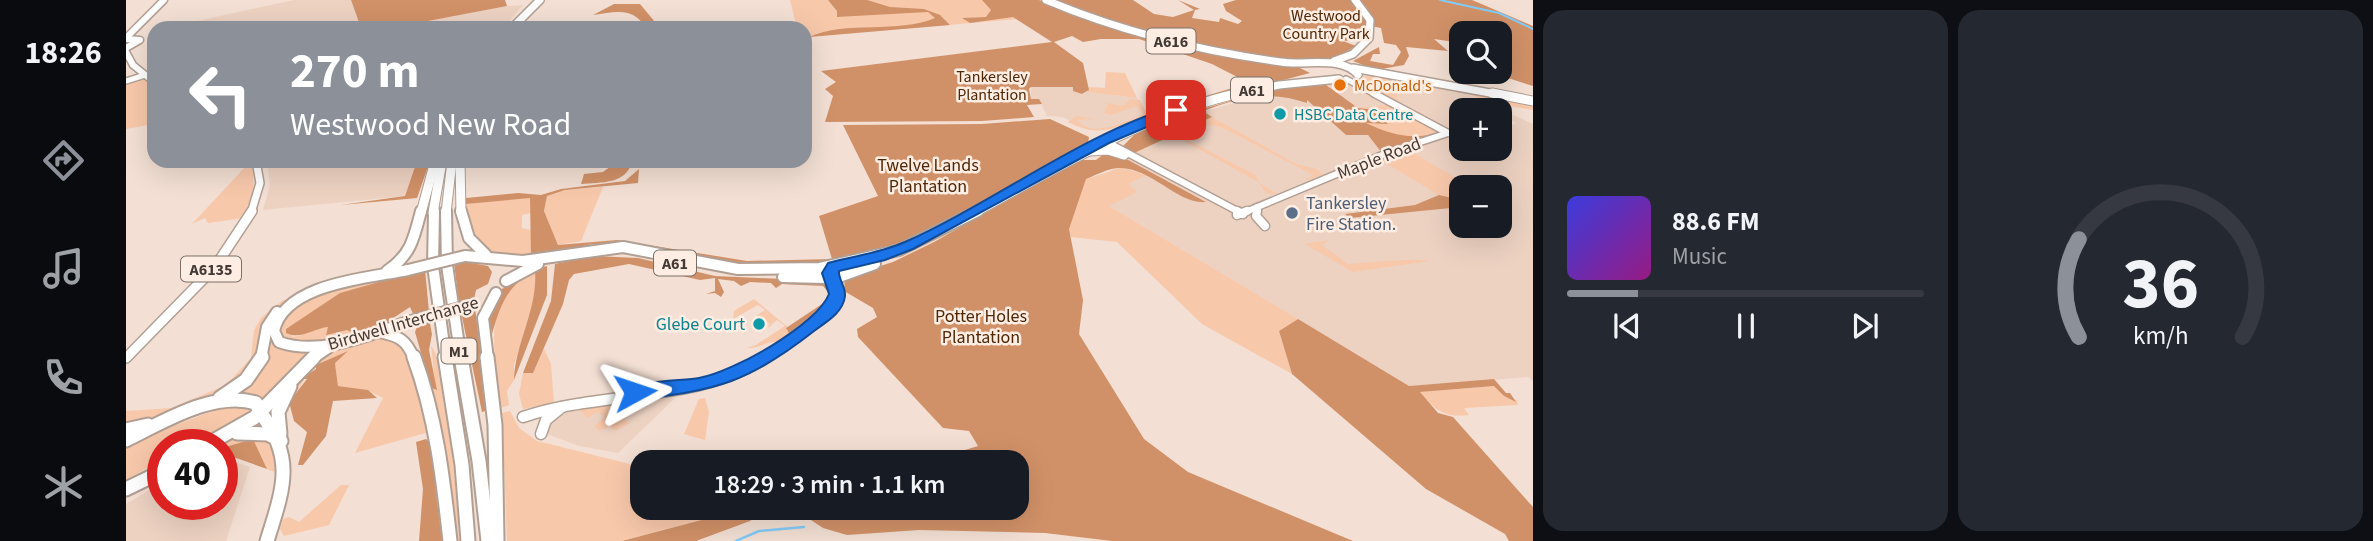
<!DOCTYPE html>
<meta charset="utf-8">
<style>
:root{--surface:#171b24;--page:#242831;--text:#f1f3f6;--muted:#9ea1a6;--line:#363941;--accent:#8c9099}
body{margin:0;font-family:"Source Sans 3",sans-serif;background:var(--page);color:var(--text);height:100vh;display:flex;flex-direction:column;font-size:26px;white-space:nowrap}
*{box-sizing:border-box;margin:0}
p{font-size:23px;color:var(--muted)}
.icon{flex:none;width:38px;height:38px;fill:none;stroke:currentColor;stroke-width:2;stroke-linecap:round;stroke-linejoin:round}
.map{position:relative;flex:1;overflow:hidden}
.drawer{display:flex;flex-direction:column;gap:10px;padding:10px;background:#0d0f14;width:840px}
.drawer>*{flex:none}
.guide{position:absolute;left:21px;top:21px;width:665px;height:147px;border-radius:21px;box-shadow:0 7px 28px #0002;background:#8c9099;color:#fff;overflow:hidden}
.tools{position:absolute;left:1323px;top:21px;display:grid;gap:14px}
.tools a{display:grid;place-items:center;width:63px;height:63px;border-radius:14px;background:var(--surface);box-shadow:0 7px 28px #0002;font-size:35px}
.speed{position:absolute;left:21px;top:429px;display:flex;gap:14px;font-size:35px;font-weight:700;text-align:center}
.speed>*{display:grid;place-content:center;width:91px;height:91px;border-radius:50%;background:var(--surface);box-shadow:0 7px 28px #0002;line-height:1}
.speed .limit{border:10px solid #d22;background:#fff;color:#111}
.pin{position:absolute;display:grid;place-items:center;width:60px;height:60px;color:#fff;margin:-30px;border-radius:14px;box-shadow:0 4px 10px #0006}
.me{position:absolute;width:77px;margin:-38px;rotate:85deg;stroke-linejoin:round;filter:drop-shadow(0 0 5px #0008)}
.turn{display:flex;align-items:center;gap:24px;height:147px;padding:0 28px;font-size:32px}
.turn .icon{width:91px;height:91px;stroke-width:2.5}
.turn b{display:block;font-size:49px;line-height:60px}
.drawer .widget{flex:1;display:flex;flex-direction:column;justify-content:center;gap:10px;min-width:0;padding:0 24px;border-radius:21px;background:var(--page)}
.drawer .dial{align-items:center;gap:0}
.dial svg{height:182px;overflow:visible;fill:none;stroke:var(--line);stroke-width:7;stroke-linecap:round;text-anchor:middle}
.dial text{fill:var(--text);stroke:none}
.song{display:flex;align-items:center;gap:21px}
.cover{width:84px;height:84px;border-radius:10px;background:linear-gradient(135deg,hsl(240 70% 55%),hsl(310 70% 35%))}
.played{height:7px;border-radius:4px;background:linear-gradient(90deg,var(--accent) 20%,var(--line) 20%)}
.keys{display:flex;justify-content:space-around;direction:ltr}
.drawer .tiles{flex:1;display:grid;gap:10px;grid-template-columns:repeat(2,1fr)}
.trip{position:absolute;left:504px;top:450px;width:399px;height:70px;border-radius:21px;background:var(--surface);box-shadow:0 7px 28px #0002;font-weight:600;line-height:70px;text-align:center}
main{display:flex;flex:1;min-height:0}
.tabs{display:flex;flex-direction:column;width:126px;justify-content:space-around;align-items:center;background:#090b0e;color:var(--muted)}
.tabs .icon{width:49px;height:49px}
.tabs .on{color:var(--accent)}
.tabs b{font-size:32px;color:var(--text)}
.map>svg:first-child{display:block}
.built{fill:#edd2c2;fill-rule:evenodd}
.green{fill:#f8c8ab}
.forest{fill:#d19168}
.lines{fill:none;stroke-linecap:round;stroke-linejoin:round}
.stream-far1{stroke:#83cbf7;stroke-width:2}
.stream{stroke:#83cbf7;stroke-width:2.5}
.secondary-far3-casing{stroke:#b29f93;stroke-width:8}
.secondary-far2-casing{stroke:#b29f93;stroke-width:9}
.secondary-far1-casing{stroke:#b29f93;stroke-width:11}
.secondary-casing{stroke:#b29f93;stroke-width:13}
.primary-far3-casing{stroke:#b29f93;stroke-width:9}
.primary-far2-casing{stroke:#b29f93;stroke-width:10}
.primary-far1-casing{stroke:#b29f93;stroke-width:12}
.primary-casing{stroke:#b29f93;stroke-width:15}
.highway-far3-casing{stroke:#b29f93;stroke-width:10}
.highway-far2-casing{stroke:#b29f93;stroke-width:11}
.highway-far1-casing{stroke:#b29f93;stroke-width:14}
.highway-casing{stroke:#b29f93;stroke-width:17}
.secondary-far3{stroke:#fff;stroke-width:5}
.secondary-far2{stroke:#fff;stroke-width:6}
.secondary-far1{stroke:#fff;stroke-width:8}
.secondary{stroke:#fff;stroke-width:10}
.primary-far3{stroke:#fff;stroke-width:6}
.primary-far2{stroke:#fff;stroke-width:7}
.primary-far1{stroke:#fff;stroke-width:9}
.primary{stroke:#fff;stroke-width:11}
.highway-far3{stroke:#fff;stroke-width:7}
.highway-far2{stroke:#fff;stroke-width:9}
.highway-far1{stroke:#fff;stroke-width:10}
.highway{stroke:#fff;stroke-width:13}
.highway-bridge-casing{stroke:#b29f93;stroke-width:14;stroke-linecap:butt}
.highway-bridge{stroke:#fff;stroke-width:10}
.route{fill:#1a73e8;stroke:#114b97;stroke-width:2}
.food-dot{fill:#e8710a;stroke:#feede3;stroke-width:2.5}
.culture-dot{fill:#0f9aa8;stroke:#feede3;stroke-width:2.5}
.service-dot{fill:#5c6f8a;stroke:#feede3;stroke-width:2.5}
.labels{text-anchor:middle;stroke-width:5;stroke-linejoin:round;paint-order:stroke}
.far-park-label{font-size:16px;fill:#502706;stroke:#feede3}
.shield{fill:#feede3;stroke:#7a7069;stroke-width:2}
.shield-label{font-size:16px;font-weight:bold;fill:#423a35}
.far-food-label{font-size:16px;fill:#c56008;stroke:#feede3;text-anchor:start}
.far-culture-label{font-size:16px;fill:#0d838f;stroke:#feede3;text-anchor:start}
.street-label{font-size:18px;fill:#423a35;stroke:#feede3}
.park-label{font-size:18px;fill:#502706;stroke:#feede3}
.service-label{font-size:18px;fill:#4e5e75;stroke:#feede3;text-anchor:start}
.culture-label{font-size:18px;fill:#0d838f;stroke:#feede3;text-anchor:end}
</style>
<main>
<nav class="tabs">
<b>18:26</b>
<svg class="icon on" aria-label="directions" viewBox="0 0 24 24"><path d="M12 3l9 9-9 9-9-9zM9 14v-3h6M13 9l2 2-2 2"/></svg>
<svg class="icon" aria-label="music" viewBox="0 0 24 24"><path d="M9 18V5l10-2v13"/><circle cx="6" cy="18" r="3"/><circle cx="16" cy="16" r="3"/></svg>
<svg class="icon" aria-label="phone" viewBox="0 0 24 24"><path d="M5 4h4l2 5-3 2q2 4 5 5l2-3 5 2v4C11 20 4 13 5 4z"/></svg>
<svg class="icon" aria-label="climate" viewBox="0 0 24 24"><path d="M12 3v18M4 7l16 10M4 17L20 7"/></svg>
</nav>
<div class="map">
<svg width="1407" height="541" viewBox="0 0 1407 541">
<rect width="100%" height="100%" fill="#f3dfd3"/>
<g class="built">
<polygon points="168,0 225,0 235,28 38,28"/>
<polygon points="397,5 377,28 265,28 381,6"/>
<path d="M1267,80L1334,91L1407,124V381L1402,377L1283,386L956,190L998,162L1010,150L1086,118L1076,112L1141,94L1161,95L1180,103L1179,99L1220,135H1242L1256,153L1314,136L1335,142V149H1374V130L1391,123L1386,121L1374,125V110H1335V128L1322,130L1271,106L1232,108L1197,82H1224L1253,101L1265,102ZM1335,187H1374V226H1335Z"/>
<polygon points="905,87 948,87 956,94 961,92 1011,98 1023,117 984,129 965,130 936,117 921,116 913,99 905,99"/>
<polygon points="141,161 291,161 279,196 137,210 144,185"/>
<polygon points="549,398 492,453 453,446 421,434 419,430 428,417 478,402 493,416 509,401"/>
<polygon points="96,458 124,467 100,541 0,541 0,504 37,482 37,504 96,504"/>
</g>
<g class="green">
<polygon points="664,0 876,0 892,19 679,37 679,28 671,28"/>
<polygon points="980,72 999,73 1011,98 961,92 963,87 979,88"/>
<polygon points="1238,76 1253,77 1407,103 1407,110 1364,103 1334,91 1268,81 1272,100 1265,102 1235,84 1234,78"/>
<polygon points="19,79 28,87 28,124 0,129 0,82"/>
<path d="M1004,99L1014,100L1022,118L981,134H975L993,128L992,127C973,133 959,131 942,122L950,116L968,119L951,120C967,139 997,122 1017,114L1011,106L985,115L978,113L982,103L998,106Z"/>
<path d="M1260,105L1310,130L1312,132C1285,144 1261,133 1236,121L1232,108Z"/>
<polygon points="1086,117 1170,164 1191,169 1198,175 1176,181 1187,175 1095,127 1084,125 1063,132 1063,141 1130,175 1133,183 1153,195 1140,193 1132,182 1048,135"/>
<polygon points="1278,150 1284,151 1345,187 1335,187 1335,200 1313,195 1254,160"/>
<path d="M108,161H123C133,180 125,200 117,218L82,223L79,218L66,224L120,166H103Z"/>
<polygon points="995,168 1020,175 1002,184 1011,192 983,206 1172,319 1153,331 1166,374 1076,324 991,242 945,237 943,229 752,319 960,179"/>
<polygon points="477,187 455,241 432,245 418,211 421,196 439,190"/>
<path d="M398,197L404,198L405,213L396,215V228L405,230V257C355,255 348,256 340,204Z"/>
<path d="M1203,240L1196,245L1222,264C1239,262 1290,258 1304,261L1227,272L1179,244Z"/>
<path d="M299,269L160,328L167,337C180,335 189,328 203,327L200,334L221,330L227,333L185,344L159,339L155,333C152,291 268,277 299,269Z"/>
<path d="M409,271L411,291L388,365V380L381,391L383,405L375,408C371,355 350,301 409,271Z"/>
<path d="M174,293C159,304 137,316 134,336C133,342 135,351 133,357C116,395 38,419 0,424V411L46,408L100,385L125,358L128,330L135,318L156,301Z"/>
<path d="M628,299L669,333L656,343C642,339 634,349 621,348L630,345L659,326L651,320L642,328L643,323L630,316L639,310L632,305L607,319L608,311Z"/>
<polygon points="145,338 148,342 187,351 142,397 133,399 114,393 140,358 141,339"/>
<path d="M246,339C255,339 265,338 272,344C290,357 298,410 303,432L229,453L257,398L241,390L212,386L209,363C184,360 174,387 163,406V411L158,409C172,366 205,348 246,339Z"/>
<path d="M305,346C322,363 332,510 333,541H330L320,456L305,388L310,390Z"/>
<polygon points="418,349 425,364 428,403 397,409 393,394 397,373 407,372"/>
<path d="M1369,386L1378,396L1391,400L1392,405L1338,408L1343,415C1318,418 1310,410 1293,392Z"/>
<polygon points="579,398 583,412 579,440 558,434 573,399"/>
<polygon points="478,402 503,423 490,431 483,426 474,431 468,426 479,417 472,412 461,418 452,408"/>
<path d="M100,406H120L124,412C113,434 59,444 37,444V459L0,480V444Z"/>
<polygon points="384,411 393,428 411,441 516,467 516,508 621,508 496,541 381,541 376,413"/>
<polygon points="112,438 140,440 154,465 154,474 141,469 127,440 96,448 96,444 89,444"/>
<polygon points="215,485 223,485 203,525 158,536 154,529 157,519 163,517 173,522"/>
</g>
<g class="forest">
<polygon points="225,0 379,0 381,6 265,28 235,28"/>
<path d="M702,0H741L764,7L798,9L814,15L824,25L683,37C721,20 771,34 809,18L802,12L711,17V11Z"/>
<polygon points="856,0 913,0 974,23 1174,68 1184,73 1035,112 1033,110 1123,83 1086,64 1013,39 975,39 957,42 946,36 928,42 957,63 963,90 956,94 947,91 947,87 905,87 903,89 905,99 913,99 916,104 901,105 908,117 856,121 699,122 707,96 699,89 710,82 695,71 926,42 887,17 844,23 836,18 860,17 865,10"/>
<polygon points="922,0 1007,0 1028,14 1047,17 1068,10 1052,0 1074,9 1069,10 1066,18 1093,22 1094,18 1112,24 1116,21 1100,11 1097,4 1110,0 1346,0 1407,26 1407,86 1363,72 1374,72 1374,33 1335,33 1335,43 1308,39 1322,51 1280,47 1283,56 1278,65 1250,70 1227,61 1253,47 1254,54 1247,54 1244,61 1267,65 1275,52 1270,45 1258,43 1255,28 1239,25 1229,40 1217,41 1230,46 1208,59 1191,62 1133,57 1031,37"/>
<path d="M488,4H514L534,28H520C507,6 489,12 467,15Z"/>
<path d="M1196,82L1232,108L1250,110L1262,124L1240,123C1266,135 1282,139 1310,134L1256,153L1242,135H1220L1181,100V103C1145,90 1113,97 1077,111L1086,117L1006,154L994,149L1017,126L1051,112L1056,115L1160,85Z"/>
<polygon points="924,119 963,137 962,144 791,240 709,263 612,266 499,244 467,244 405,257 404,198 340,204 340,198 392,193 415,195 435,189 499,181 513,169 512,183 439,190 421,196 418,211 432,245 491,240 621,261 706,259 693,216 752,196 717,125 856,124"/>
<path d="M979,153L991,154L1080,202C1052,205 1024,166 992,168C981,169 970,175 960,179L943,229L957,300L953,334L1018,439L1062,472L1227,541H986L919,533L793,530L721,535L697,528L667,508L680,511L684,508H891V462H800L852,446L843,431L817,428L732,337L731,329L751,317L747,308L718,291L719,277L767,262L808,242L953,160H970Z"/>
<polygon points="291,161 304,161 291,198 215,205 279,196"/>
<path d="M492,161H506C501,185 474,182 455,184L458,174L477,172Z"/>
<polygon points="1313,195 1335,200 1335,207 1224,218 1219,214 1289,205"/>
<polygon points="468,256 512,258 589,276 700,281 708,295 704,305 669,333 663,333 660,328 702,300 703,293 697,286 656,284 650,288 645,283 624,282 615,286 608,281 592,279 598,292 595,297 589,293 580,294 589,291 589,278 574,280 503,264 448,274 443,280 437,304 407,373 397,373 425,301 429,264"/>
<polygon points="335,261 362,266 366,272 362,284 350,290 348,299 333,303 328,263"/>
<path d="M421,266V295L388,380C389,343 412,309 409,271C381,285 374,306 366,334C365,327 363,319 364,312C366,287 401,271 421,266Z"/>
<path d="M299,269L303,312L288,316L284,307L255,326L227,333L221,330L200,335L202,327C186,329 175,340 160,333V329L214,293Z"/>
<polygon points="349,308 362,410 356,412 335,312"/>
<polygon points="303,319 306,334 303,350 311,390 305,388 289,332 293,322"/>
<polygon points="1172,319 1283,386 1368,379 1380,393 1384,393 1390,402 1378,396 1368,386 1294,392 1312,413 1327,417 1407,507 1407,541 1383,541 1379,534 1300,489 1166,374 1153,331"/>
<polygon points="222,351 209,363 212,386 242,390 251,398 207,401 200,436 177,465 172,465 181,432 168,421 163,402 181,379 175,379 190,369 190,365"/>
<polygon points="127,439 141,469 96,453 96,448"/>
<polygon points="300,439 304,443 316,541 293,541 297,489 290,442"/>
<polygon points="621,508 643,508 624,521 570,541 496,541"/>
</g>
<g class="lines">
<polyline class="stream-far1" points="1314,0 1373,13 1407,29"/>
<polyline class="stream" points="610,541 633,531 678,527"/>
<g class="secondary-far3-casing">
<g id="secondary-far3">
<polyline points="1220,79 1251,95"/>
<polyline points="0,81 19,75"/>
</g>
</g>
<g class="secondary-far2-casing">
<g id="secondary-far2">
<polyline points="1247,93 1322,133"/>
<polyline points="979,141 1115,213"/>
<polyline points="1117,213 1261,153 1322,133"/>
<polyline points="1130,213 1131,207"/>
</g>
</g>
<g class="secondary-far1-casing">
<g id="secondary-far1">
<polyline points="1111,211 1117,214"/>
<polyline points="1131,211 1130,216 1139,226"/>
<polyline points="1111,215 1121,211"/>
<polyline points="638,359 708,305 712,294 703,273"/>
</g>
</g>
<g class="secondary-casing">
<g id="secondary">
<path d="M397,417C476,390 569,404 641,357"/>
<polyline points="415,434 420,420 436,407"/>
</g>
</g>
<g class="primary-far3-casing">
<g id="primary-far3">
<polyline points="0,38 38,0"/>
<polyline points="0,39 14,40 0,48"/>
<polyline points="0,52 7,65 28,82"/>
</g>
</g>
<g class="primary-far2-casing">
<polyline id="primary-far2" points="125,213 134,183 130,161"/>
</g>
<g class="primary-far1-casing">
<polyline id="primary-far1" points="0,358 89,267 126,211"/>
</g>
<g class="primary-casing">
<polyline id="primary" points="0,429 22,424"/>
</g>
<g class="highway-far3-casing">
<g id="highway-far3">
<path d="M920,0C996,32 1074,51 1155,62C1179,66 1216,55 1232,75"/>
<polyline points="386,28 414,0"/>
<polyline points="1208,61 1227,54 1243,38 1244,20 1229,0"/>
<polyline points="1227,68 1375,95"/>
<polyline points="1106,95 1153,85 1213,79"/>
</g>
</g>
<g class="highway-far2-casing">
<g id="highway-far2">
<polyline points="1366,93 1407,101"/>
<polyline points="963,151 982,150 998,155"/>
<polyline points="334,161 335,213"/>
<polyline points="295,213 309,161"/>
<polyline points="307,213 316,161"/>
<polyline points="320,213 326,161"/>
<path d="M848,213C933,167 1019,114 1114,93"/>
</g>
</g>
<g class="highway-far1-casing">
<g id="highway-far1">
<polyline points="308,211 307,266 320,359"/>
<polyline points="320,211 321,265 335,359"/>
<polyline points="335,211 343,238 360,255"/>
<polyline points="339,256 397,261 497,247 612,269 694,268 773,250 852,211"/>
<path d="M282,270C243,278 158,283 148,331L153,342C194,357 245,334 285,321"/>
<path d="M261,271C285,255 288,238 295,211"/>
<polyline points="657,277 699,278 709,284 713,277 749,264"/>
<polyline points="380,281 412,264"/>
<path d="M253,332C273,336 281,340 288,359"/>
<polyline points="135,359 141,327 151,312"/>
<polyline points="186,359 202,348"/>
<polyline points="362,359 357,318 370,293"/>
</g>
</g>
<g class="highway-casing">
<g id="highway">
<path d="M288,357C310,417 317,478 324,541"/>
<polyline points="319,357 336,465 342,541"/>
<polyline points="335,357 353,461 362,541"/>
<polyline points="361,357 369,425 371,541"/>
<polyline points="94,398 120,380 136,357"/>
<polyline points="135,411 188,357"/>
<path d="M134,412C170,459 157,489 141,541"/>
<polyline points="111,433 142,434 155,441"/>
<polyline points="154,434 152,412 164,386"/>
<path d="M0,440C37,422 88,390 130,403L134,412L128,418L82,444"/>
<polyline points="0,489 37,471"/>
</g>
</g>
<use href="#secondary-far3" class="secondary-far3"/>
<use href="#secondary-far2" class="secondary-far2"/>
<use href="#secondary-far1" class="secondary-far1"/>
<use href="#secondary" class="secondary"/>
<use href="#primary-far3" class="primary-far3"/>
<use href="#primary-far2" class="primary-far2"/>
<use href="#primary-far1" class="primary-far1"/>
<use href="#primary" class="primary"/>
<use href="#highway-far3" class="highway-far3"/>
<use href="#highway-far2" class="highway-far2"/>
<use href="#highway-far1" class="highway-far1"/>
<use href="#highway" class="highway"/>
<g class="highway-bridge-casing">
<g id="highway-bridge">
<polyline points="282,270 339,256"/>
<polyline points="285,321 349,304"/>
</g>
</g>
<use href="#highway-bridge" class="highway-bridge"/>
</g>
<path class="route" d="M1050,106L1056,110L1054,113L983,143L787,249L759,260L713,271C712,279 720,287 719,296C717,313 700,322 688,331C622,383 591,390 509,400L500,392C507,380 557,381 573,378C607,372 691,325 703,294L696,273L702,263C728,256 754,253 779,242C867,203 959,132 1050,106Z"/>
<circle class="food-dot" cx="1214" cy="85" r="7"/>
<g class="culture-dot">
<circle cx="1154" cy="114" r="7"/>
<circle cx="633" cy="324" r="7"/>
</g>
<circle class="service-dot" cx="1166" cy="213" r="7"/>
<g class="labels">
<g class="far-park-label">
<text x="1200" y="21">Westwood<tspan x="1200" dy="18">Country Park</tspan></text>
<text x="866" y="82">Tankersley<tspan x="866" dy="18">Plantation</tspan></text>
</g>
<g class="shield">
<rect x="1020.5" y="28.5" width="49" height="25" rx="5"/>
<rect x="1105" y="77.5" width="42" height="25" rx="5"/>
<rect x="528" y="250.5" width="42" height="25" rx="5"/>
<rect x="55" y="256.5" width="60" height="25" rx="5"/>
<rect x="315.5" y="338.5" width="35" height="25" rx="5"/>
</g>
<g class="shield-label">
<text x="1045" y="47">A616</text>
<text x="1126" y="96">A61</text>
<text x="549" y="269">A61</text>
<text x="85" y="275">A6135</text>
<text x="333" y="357">M1</text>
</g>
<g class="far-food-label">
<text x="1228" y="91">McDonald's</text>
</g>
<g class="far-culture-label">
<text x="1168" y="120">HSBC Data Centre</text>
</g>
<g class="street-label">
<text transform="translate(1253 158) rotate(-21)" y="6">Maple Road</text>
<text transform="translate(277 323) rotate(-16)" y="6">Birdwell Interchange</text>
</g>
<g class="park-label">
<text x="802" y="171">Twelve Lands<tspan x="802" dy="21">Plantation</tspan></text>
<text x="855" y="322">Potter Holes<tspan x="855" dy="21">Plantation</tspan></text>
</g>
<g class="service-label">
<text x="1180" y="209">Tankersley<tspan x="1180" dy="21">Fire Station.</tspan></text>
</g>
<g class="culture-label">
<text x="619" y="330">Glebe Court</text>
</g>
</g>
</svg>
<div class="tools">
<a><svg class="icon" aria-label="search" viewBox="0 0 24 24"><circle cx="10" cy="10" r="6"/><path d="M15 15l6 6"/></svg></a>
<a>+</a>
<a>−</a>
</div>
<div class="speed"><div class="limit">40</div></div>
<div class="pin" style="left:1050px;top:110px;background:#d93025"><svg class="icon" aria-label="arrive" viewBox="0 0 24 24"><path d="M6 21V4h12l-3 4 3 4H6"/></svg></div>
<svg class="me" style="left:509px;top:392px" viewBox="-20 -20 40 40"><path d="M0-17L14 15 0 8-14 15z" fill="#1a73e8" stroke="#fff" stroke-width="4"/></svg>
<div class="trip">18:29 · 3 min · 1.1 km</div>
<div class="guide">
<div class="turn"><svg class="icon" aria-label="left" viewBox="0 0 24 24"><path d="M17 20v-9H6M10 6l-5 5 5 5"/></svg><div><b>270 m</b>Westwood New Road</div></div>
</div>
</div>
<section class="drawer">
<div class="tiles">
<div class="widget">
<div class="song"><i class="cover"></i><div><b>88.6 FM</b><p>Music</p></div></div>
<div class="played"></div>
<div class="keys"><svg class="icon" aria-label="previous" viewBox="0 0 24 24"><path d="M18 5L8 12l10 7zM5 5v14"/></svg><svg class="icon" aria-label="pause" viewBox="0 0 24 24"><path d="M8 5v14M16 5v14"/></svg><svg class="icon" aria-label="next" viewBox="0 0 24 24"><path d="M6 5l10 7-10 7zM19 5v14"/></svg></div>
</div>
<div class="widget dial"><svg viewBox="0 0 100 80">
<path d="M14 69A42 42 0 1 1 86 69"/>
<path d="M14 69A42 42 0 0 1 14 26" stroke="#8c9099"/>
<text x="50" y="56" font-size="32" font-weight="700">36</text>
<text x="50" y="72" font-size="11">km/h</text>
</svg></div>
</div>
</section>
</main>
